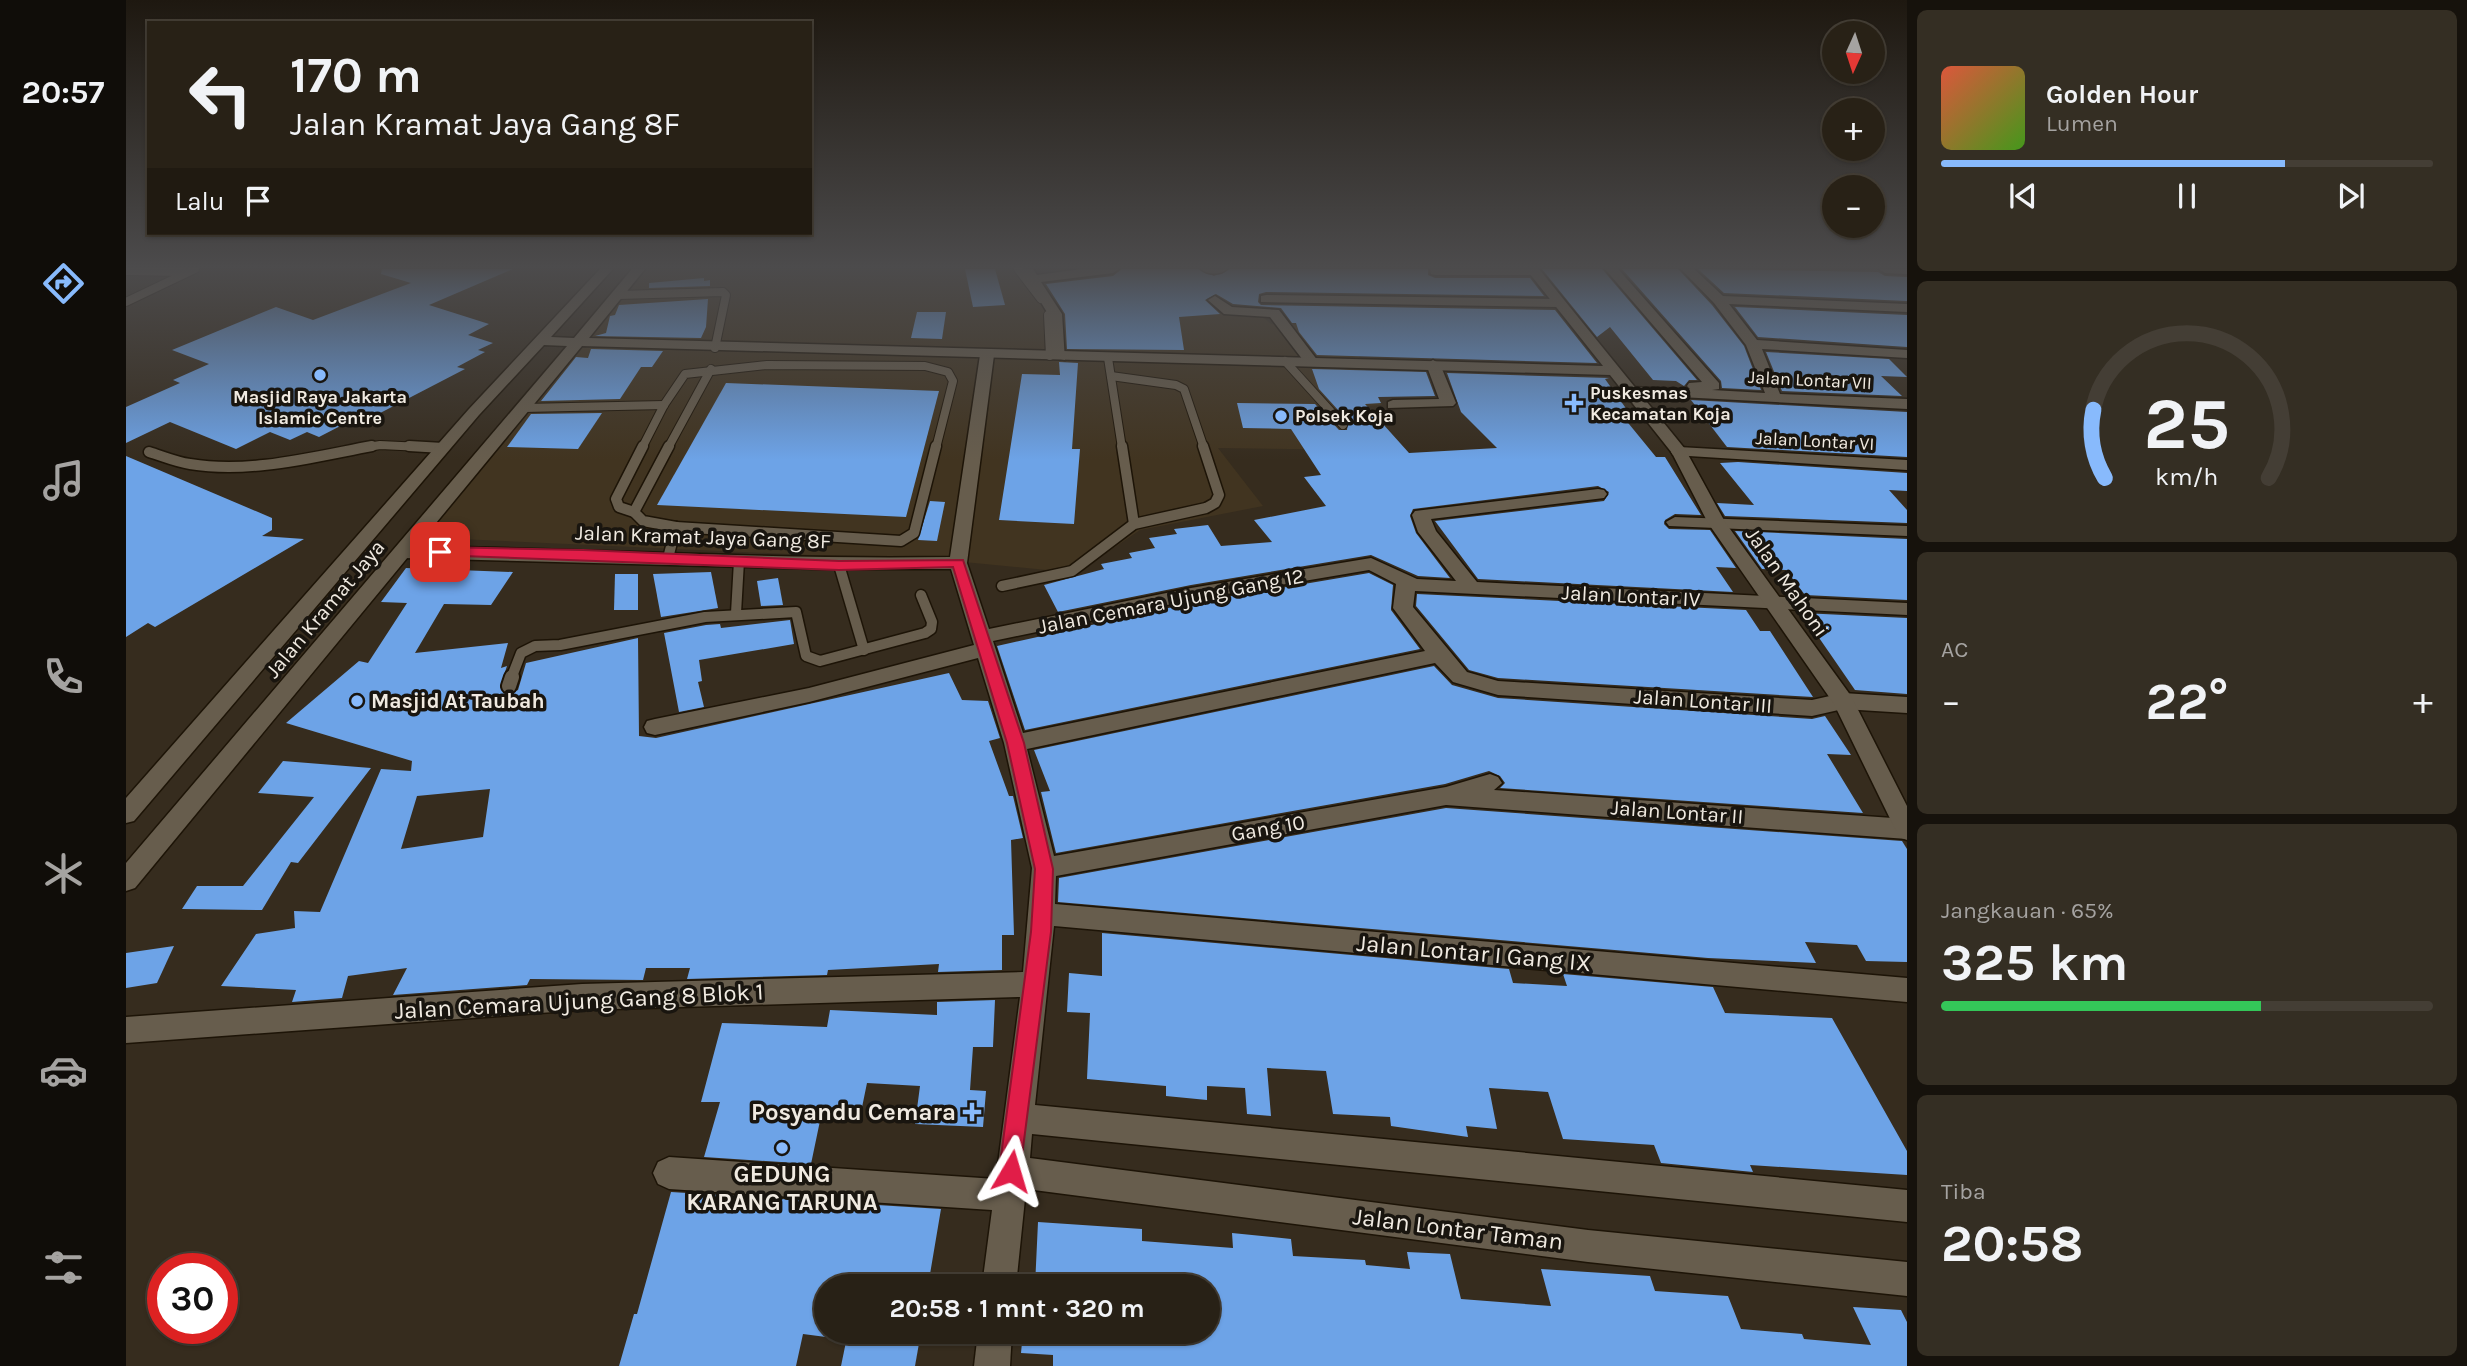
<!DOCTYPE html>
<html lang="id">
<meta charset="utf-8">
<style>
:root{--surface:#282116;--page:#342e23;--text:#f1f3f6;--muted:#a5a3a1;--line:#443e35;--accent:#88bafc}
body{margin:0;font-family:Karla,sans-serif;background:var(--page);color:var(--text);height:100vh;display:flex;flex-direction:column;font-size:26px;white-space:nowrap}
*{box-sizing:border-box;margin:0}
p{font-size:23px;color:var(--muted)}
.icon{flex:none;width:38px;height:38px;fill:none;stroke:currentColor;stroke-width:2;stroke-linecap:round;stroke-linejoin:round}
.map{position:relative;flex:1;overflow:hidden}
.side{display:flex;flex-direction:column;gap:10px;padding:10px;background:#16120c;width:560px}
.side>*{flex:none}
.guide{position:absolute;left:21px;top:21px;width:665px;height:214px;border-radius:0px;box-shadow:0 2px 5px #0004,0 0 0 2px var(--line);background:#282116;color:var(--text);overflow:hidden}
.needle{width:46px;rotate:183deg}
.buttons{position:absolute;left:1696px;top:21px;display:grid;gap:14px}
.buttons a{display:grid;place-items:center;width:63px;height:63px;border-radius:50%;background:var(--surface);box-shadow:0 2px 5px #0004,0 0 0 2px var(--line);font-size:35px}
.speed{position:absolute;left:21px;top:1253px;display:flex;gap:14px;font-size:35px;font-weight:700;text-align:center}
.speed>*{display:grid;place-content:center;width:91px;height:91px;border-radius:50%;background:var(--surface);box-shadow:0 2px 5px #0004,0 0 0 2px var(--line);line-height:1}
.speed .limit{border:10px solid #d22;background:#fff;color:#111}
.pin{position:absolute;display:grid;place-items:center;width:60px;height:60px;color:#fff;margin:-30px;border-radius:14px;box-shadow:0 4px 10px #0006}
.me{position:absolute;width:77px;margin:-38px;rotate:7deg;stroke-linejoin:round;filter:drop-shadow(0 0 5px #0008)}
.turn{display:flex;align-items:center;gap:24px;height:147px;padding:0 28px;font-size:32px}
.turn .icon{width:91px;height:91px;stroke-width:2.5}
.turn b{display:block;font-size:49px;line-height:60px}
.then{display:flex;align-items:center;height:66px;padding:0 28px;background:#0003;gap:14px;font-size:26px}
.big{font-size:52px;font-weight:700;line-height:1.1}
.side .card{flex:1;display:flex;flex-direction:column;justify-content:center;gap:10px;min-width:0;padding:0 24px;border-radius:10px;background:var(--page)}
.side .dial{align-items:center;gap:0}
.dial svg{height:182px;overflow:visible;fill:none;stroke:var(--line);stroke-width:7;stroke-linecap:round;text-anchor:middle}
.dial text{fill:var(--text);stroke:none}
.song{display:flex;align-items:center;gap:21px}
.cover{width:84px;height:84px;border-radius:10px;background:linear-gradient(135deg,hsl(10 70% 55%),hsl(100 70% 35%))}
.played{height:7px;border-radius:4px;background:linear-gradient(90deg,var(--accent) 70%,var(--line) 70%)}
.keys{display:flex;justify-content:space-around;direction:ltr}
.heat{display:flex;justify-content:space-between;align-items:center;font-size:38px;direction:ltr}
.charge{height:10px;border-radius:5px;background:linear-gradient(90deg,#34c759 65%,var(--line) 0)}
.trip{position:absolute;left:688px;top:1274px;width:406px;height:70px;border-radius:35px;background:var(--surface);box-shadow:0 2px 5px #0004,0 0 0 2px var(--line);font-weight:700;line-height:70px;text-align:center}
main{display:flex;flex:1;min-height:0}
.dock{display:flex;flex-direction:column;width:126px;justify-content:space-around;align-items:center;background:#100d09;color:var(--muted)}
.dock .icon{width:49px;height:49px}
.dock .selected{color:var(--accent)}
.dock b{font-size:32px;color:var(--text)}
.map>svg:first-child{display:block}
.built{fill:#413420}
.building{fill:#6da3e7;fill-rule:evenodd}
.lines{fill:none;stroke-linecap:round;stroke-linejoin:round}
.lane-far2-casing{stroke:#1d1407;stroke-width:10}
.lane-far1-casing{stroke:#1d1407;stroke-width:13}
.lane-casing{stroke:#1d1407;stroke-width:18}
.street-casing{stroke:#1d1407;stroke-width:3}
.secondary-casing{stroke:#1d1407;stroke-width:3}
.lane-far2{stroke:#675d4d;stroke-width:8}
.lane-far1{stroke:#675d4d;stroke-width:10}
.lane{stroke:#675d4d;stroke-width:14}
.street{fill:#675d4d;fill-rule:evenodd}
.secondary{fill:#675d4d;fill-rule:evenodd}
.route{fill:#e11d48;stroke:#92132f;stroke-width:2}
.poi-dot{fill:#88bafc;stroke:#19150f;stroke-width:2.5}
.labels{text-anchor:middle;stroke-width:7;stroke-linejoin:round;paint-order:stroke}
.far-street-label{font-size:18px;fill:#f0eae1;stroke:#19150f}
.far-poi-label{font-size:18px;font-weight:bold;fill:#f0eae1;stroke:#19150f;text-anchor:start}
.street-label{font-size:21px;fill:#f0eae1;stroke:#19150f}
.poi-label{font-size:21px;font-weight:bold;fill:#f0eae1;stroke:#19150f;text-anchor:start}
.near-street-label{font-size:24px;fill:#f0eae1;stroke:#19150f}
.near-poi-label{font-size:24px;font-weight:bold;fill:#f0eae1;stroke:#19150f;text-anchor:end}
</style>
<main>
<nav class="dock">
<b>20:57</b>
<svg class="icon selected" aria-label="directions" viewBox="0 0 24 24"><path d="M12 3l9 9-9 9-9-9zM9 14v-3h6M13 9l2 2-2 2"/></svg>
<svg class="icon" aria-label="music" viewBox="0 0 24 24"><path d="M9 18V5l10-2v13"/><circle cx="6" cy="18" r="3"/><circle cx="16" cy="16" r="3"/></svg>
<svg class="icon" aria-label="phone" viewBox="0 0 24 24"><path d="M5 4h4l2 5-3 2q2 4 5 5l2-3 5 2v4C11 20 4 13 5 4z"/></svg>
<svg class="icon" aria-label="climate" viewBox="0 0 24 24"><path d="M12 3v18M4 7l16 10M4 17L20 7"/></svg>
<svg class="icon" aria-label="car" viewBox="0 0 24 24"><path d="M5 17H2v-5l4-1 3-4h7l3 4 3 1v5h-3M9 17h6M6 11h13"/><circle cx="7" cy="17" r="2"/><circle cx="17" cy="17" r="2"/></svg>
<svg class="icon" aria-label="filters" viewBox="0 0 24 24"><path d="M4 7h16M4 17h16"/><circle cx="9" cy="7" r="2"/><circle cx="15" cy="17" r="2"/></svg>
</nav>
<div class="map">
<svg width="1781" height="1366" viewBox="0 0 1781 1366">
<rect width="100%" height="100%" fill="#362c1e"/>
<polygon class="built" points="515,269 896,269 921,312 1006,304 1021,318 1131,311 1145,324 1218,325 1256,405 1212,408 1242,450 1092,448 1137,506 1014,530 951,573 838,562 289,537"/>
<g class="building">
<polygon points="256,269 387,269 303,305 363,324 342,335 367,343 352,350 359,352 331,367 339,369 233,424 224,421 193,437 181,432 164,440 144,432 110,449 44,422 0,443 0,407 54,383 47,380 83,364 46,350 150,307 187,320 285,283 255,274"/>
<polygon points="839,269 869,269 879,305 847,307"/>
<polygon points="996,269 1072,269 1088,276 1104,269 1302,269 1302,275 1309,278 1404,278 1418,296 1140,292 1133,294 1132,302 1135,305 1429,310 1471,363 1191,355 1173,332 1170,323 1166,323 1155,308 1107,304 1090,294 1079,300 1094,314 1053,317 1058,350 941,349 939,314 920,284 987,276"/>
<polygon points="1416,269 1476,269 1571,380 1563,380 1558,386 1550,381 1527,380 1484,327 1471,337"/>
<polygon points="1496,269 1552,269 1586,305 1618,346 1635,390 1596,388 1595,381"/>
<polygon points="1572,269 1752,272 1759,276 1781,277 1781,301 1598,293"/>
<polygon points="578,278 578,281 584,280 584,286 523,288 523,283"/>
<polygon points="582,299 580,327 575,338 469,336 480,333 484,316 489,315 493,305"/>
<polygon points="1609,307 1781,315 1781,347 1632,337"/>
<polygon points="791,312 820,312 816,339 785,338"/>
<polygon points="465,349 537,351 526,367 515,367 494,399 415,401 450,357 462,358"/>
<polygon points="1640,352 1763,359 1781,377 1755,376 1776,396 1656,391"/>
<polygon points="933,362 952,363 946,449 954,449 948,524 873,520 896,374 934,375"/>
<polygon points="1186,369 1300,372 1309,396 1252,397 1255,403 1239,404 1283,453 1371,448 1335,412 1321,373 1483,378 1479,379 1504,414 1494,413 1530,457 1539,457 1575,515 1549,514 1539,520 1538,524 1543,529 1584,530 1610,568 1590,567 1607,592 1352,579 1309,521 1478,501 1483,492 1472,486 1287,509 1284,516 1290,533 1324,578 1292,576 1245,555 1065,585 932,612 918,585 978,569 975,564 1006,558 1003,553 1029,548 1023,538 1051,534 1048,529 1082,525 1095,546 1146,542 1128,520 1200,506 1178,477 1195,475 1165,429 1117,428 1111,403 1189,404 1213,430 1221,430 1222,421 1193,389"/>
<polygon points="600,383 813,391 780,517 531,505"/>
<polygon points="1565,400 1781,412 1781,457 1601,447"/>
<polygon points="476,413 452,449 381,447 405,414"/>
<polygon points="0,456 146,518 146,530 136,536 178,539 29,627 22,623 0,637"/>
<polygon points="1612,462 1781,473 1781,491 1763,490 1781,510 1781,523 1599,516 1591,503 1628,505 1594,463"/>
<polygon points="804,501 819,502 811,541 792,540"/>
<polygon points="1609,531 1781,539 1781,600 1679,595 1660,570 1636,569"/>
<path d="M280,568L387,572L365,605L318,604L289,653L382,643L375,668L381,666L374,687L381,695L392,690L400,663L512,638L513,736L530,738L823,673L836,700L862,701L874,738L863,741L883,796H887L897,838L885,840L888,935H876V970L812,972L813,964L702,970L701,975L561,979L564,968H520L517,980L404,979L401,985L267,995L281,968L222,976L216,998L166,1002L170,990L95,986L130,934L169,928L168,911L194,912L255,769L285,771L286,761L160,723L233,661L242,663L281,603L255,602ZM364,789L357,837L275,849L291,796Z"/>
<polygon points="585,572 592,608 535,617 527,574"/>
<polygon points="1243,573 1267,585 1265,610 1294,649 899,730 871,646 1065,603"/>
<polygon points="489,574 512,574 512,610 488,610"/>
<polygon points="652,578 657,605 635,606 631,581"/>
<polygon points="1291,594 1620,610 1634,631 1644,631 1687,697 1372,678 1343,670 1290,606"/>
<polygon points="1676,613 1781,618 1781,694 1729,690"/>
<polygon points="664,620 668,644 573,660 576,681 572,682 578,707 553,712 538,633 580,625 594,624 595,628"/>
<polygon points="1308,666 1326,685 1372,698 1686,719 1699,716 1725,755 1701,754 1737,813 1374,788 1379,783 1374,776 1363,771 1319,784 930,853 915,792 924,791 908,750"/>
<polygon points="157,761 245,768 172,863 165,862 136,910 56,909 71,886 117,886 188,797 132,793"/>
<polygon points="1320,808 1776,841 1781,849 1781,962 1740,961 1731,945 1679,942 1690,963 1582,958 932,902 933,878"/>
<polygon points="976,933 1383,969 1387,983 1441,986 1437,974 1587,987 1599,1013 1706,1018 1781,1151 1781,1175 1624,1165 1627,1172 1535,1163 1528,1145 1437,1139 1422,1092 1363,1088 1371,1129 1340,1126 1342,1137 1265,1126 1264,1117 1207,1114 1200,1071 1141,1068 1145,1116 1121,1114 1119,1088 1081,1086 1081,1100 1040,1096 1040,1086 961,1079 964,1013 941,1012 943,973 976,976"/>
<polygon points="48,946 31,983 0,988 0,953"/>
<polygon points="869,1000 867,1047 847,1047 844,1090 860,1091 857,1127 789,1124 794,1086 741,1083 733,1122 695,1116 685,1164 578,1157 594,1102 575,1102 596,1023 701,1027 704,1010 811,1015 811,1002"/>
<polygon points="545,1192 815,1209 802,1286 700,1286 700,1337 677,1334 670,1366 493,1366 508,1314 511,1314"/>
<polygon points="912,1222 1016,1229 1016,1241 1107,1248 1106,1233 1165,1239 1167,1256 1239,1260 1240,1265 1284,1269 1281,1252 1324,1254 1335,1299 1425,1306 1415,1269 1524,1276 1529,1291 1602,1296 1615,1329 1676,1334 1678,1339 1745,1345 1727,1307 1775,1310 1781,1322 1781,1366 927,1366 927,1355 895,1353 897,1332 1082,1332 1082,1286 909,1286"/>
<polygon points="722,1332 795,1332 789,1366 715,1366"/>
</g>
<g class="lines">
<g class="lane-far2-casing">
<g id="lane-far2">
<polyline points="892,269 915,299"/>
<polyline points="0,271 58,272"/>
<polyline points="492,295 597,292 600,295 589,348"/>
<polyline points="0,302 69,269"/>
<polyline points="922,315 924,356"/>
<polyline points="982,358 996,448"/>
<polyline points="1159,361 1217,425"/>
<polyline points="985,376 1050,385 1058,389 1078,448"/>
<polyline points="398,408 538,405"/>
<polyline points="236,448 254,445 317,448"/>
<polyline points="516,448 538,405 559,374 641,365 799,366 822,372 827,381 810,448"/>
<polyline points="542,448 585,369"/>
</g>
</g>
<g class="lane-far1-casing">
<g id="lane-far1">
<polyline points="283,446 317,448"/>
<polyline points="517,446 490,499 493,507 508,512 517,521 550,527"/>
<polyline points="996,446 1008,524"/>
<path d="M23,452C36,456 50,462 64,464C124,474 187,457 246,446"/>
<polyline points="508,512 543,446"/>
<polyline points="550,527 775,541 788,533 810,446"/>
<polyline points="542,558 550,527"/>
<polyline points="713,565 738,650"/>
<polyline points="876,586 946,571 1008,524 1080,508 1089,503 1093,495 1077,446"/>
<polyline points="610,613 613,561"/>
<polyline points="385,679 395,653 409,646 434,645 579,617 670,612 680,656 694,661 799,633 805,629 806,622 795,595"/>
</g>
</g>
<g class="lane-casing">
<polyline id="lane" points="383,686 386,677"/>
</g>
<g class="street-casing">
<g id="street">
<polygon points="895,269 907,269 911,275 956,269 993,269 987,273 915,282 936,314 939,360 927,357 922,314"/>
<path d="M1075,269H1101C1095,275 1081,275 1075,269Z"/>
<polygon points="1304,269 1412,269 1413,271 1407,275 1309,275 1305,274"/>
<polygon points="1479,269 1492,269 1593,383 1593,389 1586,390 1639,393 1620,345 1588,303 1555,269 1568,269 1597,296 1781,304 1781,312 1603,304 1631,340 1781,350 1781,358 1636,349 1654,394 1781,399 1781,409 1496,394 1496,388 1501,387 1564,389 1561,386 1563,383 1576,382"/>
<polygon points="1753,269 1781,269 1781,274 1759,273"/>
<polygon points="1140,295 1432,299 1439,303 1432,307 1135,302 1135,296"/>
<polygon points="1089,296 1106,307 1153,310 1192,361 1180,364 1144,317 1098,314 1082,300"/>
<path d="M861,351L868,355L841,563L863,629L1065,588L1245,558L1291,579L1330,581L1292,532L1286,515L1289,511L1472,489L1478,490L1481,494L1478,498L1305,519L1310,531L1351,582L1781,603V615L1289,591L1287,607L1341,672L1372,681L1686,700L1717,693L1781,697V713L1717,709L1686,716L1372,695L1327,682L1309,663L901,749L928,856L1320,787L1364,774L1372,777L1376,783L1368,790L1781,819V839L1320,805L930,876L929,904L1781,978V1002L928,926L909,1105L1781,1190V1222L906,1134L904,1158L1462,1230L1781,1262V1296L1462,1262L900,1189L890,1286H856L866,1210L543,1189L532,1184L527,1173L532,1162L543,1157L870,1179L894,997L456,1010L0,1043V1017L456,984L897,972L906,868L878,743L852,658L683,702L529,735L521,733L518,727L521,721L529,719L683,688L848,645L825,569H693L277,558L268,552L277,546C459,548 641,560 824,557L854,355ZM1243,570L1270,584L1267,608L1299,651L897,733L867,641L1065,600Z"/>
<polygon points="1307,360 1314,364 1330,403 1327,406 1262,408 1262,402 1267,400 1313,399 1300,364"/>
<polygon points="1553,447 1781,460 1781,470 1547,455 1545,452"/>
<polygon points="1549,517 1781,526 1781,536 1543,526 1540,522"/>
<polygon points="852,1332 886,1332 884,1366 848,1366"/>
</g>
</g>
<g class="secondary-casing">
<polygon id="secondary" points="474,269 487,269 425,337 448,338 506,269 519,269 463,338 1477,366 1400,269 1413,269 1559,449 1599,522 1725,696 1781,806 1781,840 1773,837 1708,704 1582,523 1546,453 1484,375 456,346 9,888 0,891 0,863 441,346 418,345 353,415 8,821 0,823 0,798 343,409"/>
</g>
<use href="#lane-far2" class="lane-far2"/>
<use href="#lane-far1" class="lane-far1"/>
<use href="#lane" class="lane"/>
<use href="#street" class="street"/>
<use href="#secondary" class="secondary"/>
</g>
<linearGradient id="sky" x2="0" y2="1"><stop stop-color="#1e1810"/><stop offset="0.58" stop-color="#4c4b4c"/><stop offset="1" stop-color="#4c4b4c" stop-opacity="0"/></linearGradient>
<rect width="1781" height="460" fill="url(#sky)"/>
<polygon class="route" points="314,547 457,550 713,561 837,560 898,743 927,869 925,932 893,1179 885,1183 876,1179 873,1171 905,932 909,869 881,743 827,567 713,570 309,555 307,552"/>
<g class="poi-dot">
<circle cx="194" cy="375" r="7"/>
<path d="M1444.5 392.5h7v7h7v7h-7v7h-7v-7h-7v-7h7z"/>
<circle cx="1155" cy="416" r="7"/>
<circle cx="231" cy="701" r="7"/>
<path d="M842.5 1101.5h7v7h7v7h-7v7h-7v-7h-7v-7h7z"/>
<circle cx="656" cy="1148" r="7"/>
</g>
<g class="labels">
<g class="far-street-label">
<text transform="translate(1684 380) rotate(3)" y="6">Jalan Lontar VII</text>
<text transform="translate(1689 441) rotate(3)" y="6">Jalan Lontar VI</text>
</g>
<g class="far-poi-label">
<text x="1464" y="399">Puskesmas<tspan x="1464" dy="21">Kecamatan Koja</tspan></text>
<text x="194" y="403" text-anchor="middle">Masjid Raya Jakarta<tspan x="194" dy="21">Islamic Centre</tspan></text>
<text x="1169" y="422">Polsek Koja</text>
</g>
<g class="street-label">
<text transform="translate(577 537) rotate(2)" y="7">Jalan Kramat Jaya Gang 8F</text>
<text transform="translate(1661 582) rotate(55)" y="7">Jalan Mahoni</text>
<text transform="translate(1505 596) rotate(3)" y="7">Jalan Lontar IV</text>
<text transform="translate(1045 601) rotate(-11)" y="7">Jalan Cemara Ujung Gang 12</text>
<text transform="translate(199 609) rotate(-50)" y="7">Jalan Kramat Jaya</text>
<text transform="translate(1577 701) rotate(4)" y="7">Jalan Lontar III</text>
<text transform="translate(1551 812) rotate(4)" y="7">Jalan Lontar II</text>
<text transform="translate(1142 828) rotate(-10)" y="7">Gang 10</text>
</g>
<g class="poi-label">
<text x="245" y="708">Masjid At Taubah</text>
</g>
<g class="near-street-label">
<text transform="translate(1348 953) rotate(5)" y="8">Jalan Lontar I Gang IX</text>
<text transform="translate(453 1001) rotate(-3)" y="8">Jalan Cemara Ujung Gang 8 Blok 1</text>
<text transform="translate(1332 1229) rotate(7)" y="8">Jalan Lontar Taman</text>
</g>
<g class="near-poi-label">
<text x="830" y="1120">Posyandu Cemara</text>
<text x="656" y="1182" text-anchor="middle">GEDUNG<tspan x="656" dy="28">KARANG TARUNA</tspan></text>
</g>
</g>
</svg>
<div class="buttons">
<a><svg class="needle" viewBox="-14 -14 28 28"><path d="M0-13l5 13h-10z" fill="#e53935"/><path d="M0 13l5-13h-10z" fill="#a5a3a1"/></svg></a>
<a>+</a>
<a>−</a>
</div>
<div class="speed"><div class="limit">30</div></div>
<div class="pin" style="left:314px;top:552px;background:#d93025"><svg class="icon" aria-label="arrive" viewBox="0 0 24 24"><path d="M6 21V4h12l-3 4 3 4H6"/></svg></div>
<svg class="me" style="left:885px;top:1171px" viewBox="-20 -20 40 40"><path d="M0-17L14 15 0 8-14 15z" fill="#e11d48" stroke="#fff" stroke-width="4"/></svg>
<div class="trip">20:58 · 1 mnt · 320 m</div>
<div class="guide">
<div class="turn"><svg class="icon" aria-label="left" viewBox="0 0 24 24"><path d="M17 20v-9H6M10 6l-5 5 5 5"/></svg><div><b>170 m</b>Jalan Kramat Jaya Gang 8F</div></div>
<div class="then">Lalu<svg class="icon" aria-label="arrive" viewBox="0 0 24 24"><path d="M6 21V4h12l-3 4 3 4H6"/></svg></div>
</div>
</div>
<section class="side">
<div class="card">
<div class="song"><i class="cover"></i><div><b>Golden Hour</b><p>Lumen</p></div></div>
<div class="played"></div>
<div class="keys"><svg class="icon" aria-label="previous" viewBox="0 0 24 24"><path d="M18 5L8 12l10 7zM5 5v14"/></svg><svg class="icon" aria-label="pause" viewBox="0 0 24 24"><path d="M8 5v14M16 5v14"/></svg><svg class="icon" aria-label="next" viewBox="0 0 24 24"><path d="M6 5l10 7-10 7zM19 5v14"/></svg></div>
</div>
<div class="card dial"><svg viewBox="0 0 100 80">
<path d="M14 69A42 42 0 1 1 86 69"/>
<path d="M14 69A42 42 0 0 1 9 39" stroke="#88bafc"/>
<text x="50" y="56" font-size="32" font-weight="700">25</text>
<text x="50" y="72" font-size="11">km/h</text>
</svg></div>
<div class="card"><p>AC</p>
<div class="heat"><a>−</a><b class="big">22°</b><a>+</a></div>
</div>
<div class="card"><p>Jangkauan · 65%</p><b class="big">325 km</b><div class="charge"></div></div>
<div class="card"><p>Tiba</p><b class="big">20:58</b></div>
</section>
</main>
